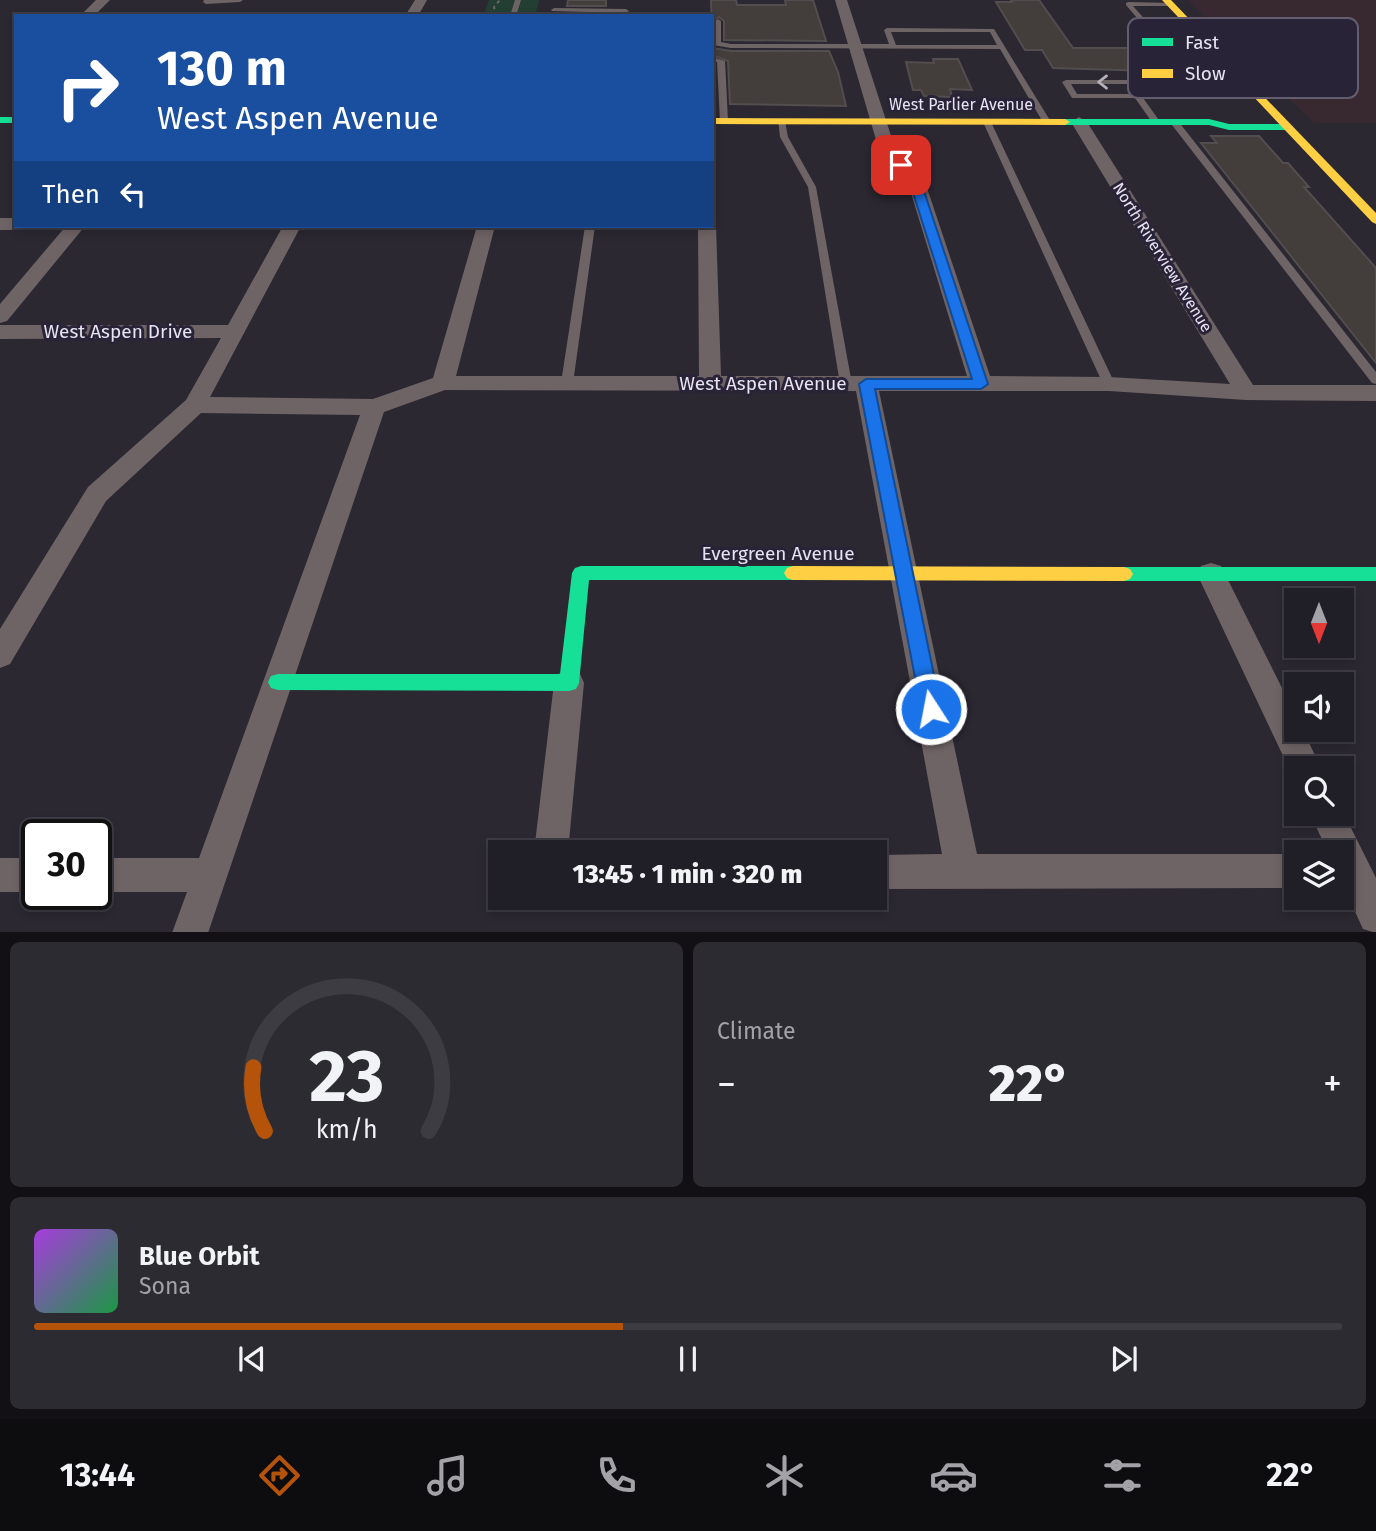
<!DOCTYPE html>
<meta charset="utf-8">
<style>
:root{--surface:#201e26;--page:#2d2b32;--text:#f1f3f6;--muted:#a2a2a7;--line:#3d3c43;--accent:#b45309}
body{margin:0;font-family:"Fira Sans",sans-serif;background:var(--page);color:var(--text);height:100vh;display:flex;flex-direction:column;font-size:26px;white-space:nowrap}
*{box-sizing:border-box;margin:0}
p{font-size:23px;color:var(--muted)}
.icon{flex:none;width:38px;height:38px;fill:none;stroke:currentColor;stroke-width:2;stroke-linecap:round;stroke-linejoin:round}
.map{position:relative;height:932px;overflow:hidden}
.side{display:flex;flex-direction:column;gap:10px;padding:10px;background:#121015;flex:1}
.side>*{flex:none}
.hud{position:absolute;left:14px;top:14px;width:700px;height:214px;border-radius:0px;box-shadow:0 4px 10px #0003,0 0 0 2px var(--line);background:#1a4fa0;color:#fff;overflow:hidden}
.needle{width:46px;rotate:180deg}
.controls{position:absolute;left:1284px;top:588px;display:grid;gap:14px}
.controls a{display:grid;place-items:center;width:70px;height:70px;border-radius:0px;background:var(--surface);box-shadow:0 4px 10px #0003,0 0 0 2px var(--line);font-size:35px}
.speed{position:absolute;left:21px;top:819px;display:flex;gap:14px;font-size:35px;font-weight:700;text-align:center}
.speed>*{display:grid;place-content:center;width:91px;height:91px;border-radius:50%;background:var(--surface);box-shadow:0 4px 10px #0003,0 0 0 2px var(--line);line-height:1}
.speed .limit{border:4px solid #111;border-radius:10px;background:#fff;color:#111}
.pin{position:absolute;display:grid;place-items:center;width:60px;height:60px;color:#fff;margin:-30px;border-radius:14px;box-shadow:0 4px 10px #0006}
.me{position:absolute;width:77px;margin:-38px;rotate:349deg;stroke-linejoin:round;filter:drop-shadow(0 0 5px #0008)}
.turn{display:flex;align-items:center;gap:24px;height:147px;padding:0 28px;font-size:32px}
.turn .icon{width:91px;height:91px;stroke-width:2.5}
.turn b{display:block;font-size:49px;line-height:60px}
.then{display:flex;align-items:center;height:66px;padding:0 28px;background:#0003;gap:14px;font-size:26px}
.big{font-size:52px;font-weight:800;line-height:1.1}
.side .tile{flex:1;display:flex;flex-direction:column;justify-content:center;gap:10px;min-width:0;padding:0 24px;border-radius:10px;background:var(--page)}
.side .dial{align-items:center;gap:0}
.dial svg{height:182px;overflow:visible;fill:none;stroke:var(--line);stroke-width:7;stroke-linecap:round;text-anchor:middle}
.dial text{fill:var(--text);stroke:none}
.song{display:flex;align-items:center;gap:21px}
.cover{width:84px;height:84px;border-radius:10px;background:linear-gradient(135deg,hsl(280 70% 55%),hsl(140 70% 35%))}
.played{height:7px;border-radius:4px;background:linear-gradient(90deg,var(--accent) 45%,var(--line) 45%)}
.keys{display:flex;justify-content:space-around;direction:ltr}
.heat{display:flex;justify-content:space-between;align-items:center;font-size:38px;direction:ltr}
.side .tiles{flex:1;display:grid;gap:10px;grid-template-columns:1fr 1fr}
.tile:last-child{grid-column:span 2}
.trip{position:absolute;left:488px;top:840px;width:399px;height:70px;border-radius:0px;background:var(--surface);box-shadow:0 4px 10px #0003,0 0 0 2px var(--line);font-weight:800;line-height:70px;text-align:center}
.tab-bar{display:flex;height:112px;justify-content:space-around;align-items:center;background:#0d0c0f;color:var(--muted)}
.tab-bar .icon{width:49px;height:49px}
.tab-bar .current{color:var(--accent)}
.tab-bar b{font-size:32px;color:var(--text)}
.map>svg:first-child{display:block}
.education{fill:#382830}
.green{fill:#233e33}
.building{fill:#433d3c;stroke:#524d4e;stroke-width:2}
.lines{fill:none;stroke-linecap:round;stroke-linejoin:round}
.path{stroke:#6e6569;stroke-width:2;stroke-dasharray:3.5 3.5;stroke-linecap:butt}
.lane{fill:#6f6465;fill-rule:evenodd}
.street{fill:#6f6465;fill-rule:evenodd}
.fast{fill:#16e098;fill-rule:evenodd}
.slow{fill:#ffcf43;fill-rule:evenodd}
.oneway{stroke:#b7b0b9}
.route{fill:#1a73e8;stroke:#114b97;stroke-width:2}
.labels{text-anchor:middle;stroke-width:6;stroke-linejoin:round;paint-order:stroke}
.far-street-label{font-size:16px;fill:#e7e3f1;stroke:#292337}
.street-label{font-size:19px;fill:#e7e3f1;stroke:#292337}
.key{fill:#292337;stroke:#625d6f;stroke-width:2}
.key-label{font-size:19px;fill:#e7e3f1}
</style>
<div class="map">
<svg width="1376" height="933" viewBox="0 0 1376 933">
<rect width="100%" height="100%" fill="#2b2832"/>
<polygon class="education" points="1188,0 1376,0 1376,123 1314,123"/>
<polygon class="green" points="489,0 539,0 535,16 483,16"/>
<g class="building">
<polygon points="568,0 606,0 606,6 567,6"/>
<polygon points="711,0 736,0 737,5 786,5 785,0 813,0 826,41 724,40 724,21 719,17 712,21 712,38"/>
<polygon points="1011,0 1039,0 1073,48 1130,48 1150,71 1053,68 1042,50 1025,50 996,2 1012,2"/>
<polygon points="712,48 731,51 829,51 838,72 846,106 730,104 728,61 712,55"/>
<polygon points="933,59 958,59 972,90 950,89 952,97 924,96 921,90 913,90 906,62 934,63"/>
<polygon points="1211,136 1259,136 1283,163 1288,163 1309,187 1304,187 1376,268 1376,363 1201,143 1217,143"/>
</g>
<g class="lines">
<polyline class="path" points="496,16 494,7 500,0"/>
<g class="lane">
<polygon points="204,0 243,0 240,2 206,4 203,2"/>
<polygon points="515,0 521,0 516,16 510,16"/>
<path d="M1128,2L1172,3V5L1170,6H1133L1165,42L1209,43L1212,45L1209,47L1169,46L1212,96L1208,98H1143L1161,123L1157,125H1154L1135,98H1072L1062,82L1066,80H1190L1126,5V3ZM1071,84H1194L1202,94H1077Z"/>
<polygon points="554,8 626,9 629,11 626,13 552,11 551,10"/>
<path d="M718,19L721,21V42L731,44H889L884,30L887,28L994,29L1051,122L1044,124L1000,49L731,48L712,45V41H715V21ZM891,32H990L997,45H896Z"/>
<polygon points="712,57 725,61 728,121 724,123 720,121 717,62 712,61"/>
<polygon points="778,119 785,121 788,137 816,187 852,384 846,388 840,384 808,187 780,137"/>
<polygon points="984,120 991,122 1115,384 1113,387 1109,388 1103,384 983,122"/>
<polygon points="1172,121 1178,121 1376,372 1376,384 1372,383 1172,125"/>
<polygon points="585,226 595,226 573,383 567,387 561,383"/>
</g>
<g class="street">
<polygon points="96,0 110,0 94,16 80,16"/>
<polygon points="415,0 427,0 418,16 405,16"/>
<polygon points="835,0 847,0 895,148 924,179 990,376 1109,377 1230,384 1071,122 1079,117 1087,122 1253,385 1376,385 1376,401 1246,400 1109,391 879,391 977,854 1297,854 1297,888 875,889 875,855 942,854 856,391 445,390 384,412 208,933 172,933 187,892 96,892 96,858 199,858 360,415 201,413 106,501 10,664 0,668 0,629 88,487 186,400 221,338 0,339 0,325 228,325 283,226 301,226 210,397 373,399 433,378 477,226 495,226 456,376 699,376 698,226 712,226 712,222 716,226 721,376 967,376 907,180 879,150"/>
<polygon points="0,218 16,218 16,226 24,226 16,230 0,230"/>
<polygon points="66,226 85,226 7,321 0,323 0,304"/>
<polygon points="1211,563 1221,566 1297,718 1297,730 1303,730 1321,768 1297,768 1297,780 1294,779 1197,574 1201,566"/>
<polygon points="569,670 580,674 584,683 568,852 534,852 554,683 558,674"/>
<polygon points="1342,810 1376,878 1376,933 1363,929 1342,883 1342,852 1328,852 1310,814 1342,814"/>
<rect x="0" y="858" width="37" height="34"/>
</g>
<g class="fast">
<rect x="0" y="117" width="16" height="6"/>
<polygon points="1209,119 1229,124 1288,124 1293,127 1288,130 1229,130 1209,125 1065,125 1060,122 1065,119"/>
<polygon points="581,566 793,566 799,568 802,573 799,578 793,580 589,580 579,683 576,689 569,691 278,690 271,688 268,682 271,676 278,674 560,674 572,573 575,568"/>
<polygon points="1124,567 1376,567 1376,581 1124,581 1118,579 1115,574 1118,569"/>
</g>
<g class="slow">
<polygon points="1162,0 1171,0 1376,213 1376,224 1372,222"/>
<polygon points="712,118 1065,119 1070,122 1065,125 712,124"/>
<polygon points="793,566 1124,567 1130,569 1133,574 1130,579 1124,581 793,580 787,578 784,573 787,568"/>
</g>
</g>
<defs><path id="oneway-chevron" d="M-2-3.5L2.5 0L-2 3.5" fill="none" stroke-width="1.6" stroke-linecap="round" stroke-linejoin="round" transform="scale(1.75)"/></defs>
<use class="oneway" href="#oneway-chevron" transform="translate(1103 82) rotate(180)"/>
<polygon class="route" points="897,163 905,163 920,179 988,384 981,389 875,389 941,709 938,716 931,718 924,716 921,709 859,384 866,379 972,379 909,180 897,167"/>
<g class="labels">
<g class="far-street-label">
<text x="961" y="110">West Parlier Avenue</text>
<text transform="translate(1163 257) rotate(58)" y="6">North Riverview Avenue</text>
</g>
<g class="street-label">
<text x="118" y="338">West Aspen Drive</text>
<text x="763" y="390">West Aspen Avenue</text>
<text x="778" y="560">Evergreen Avenue</text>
</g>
</g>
<rect x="1128" y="18" width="230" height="80" rx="10" class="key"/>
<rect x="1142" y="38" width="31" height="8" fill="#16e098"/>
<rect x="1142" y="69" width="31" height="9" fill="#ffcf43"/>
<g class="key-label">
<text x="1185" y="49">Fast</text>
<text x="1185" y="80">Slow</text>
</g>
</svg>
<div class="controls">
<a><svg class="needle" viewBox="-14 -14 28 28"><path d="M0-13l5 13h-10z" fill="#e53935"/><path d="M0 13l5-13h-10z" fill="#a2a2a7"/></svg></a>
<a><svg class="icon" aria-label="sound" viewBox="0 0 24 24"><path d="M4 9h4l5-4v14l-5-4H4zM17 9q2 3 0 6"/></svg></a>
<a><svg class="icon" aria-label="search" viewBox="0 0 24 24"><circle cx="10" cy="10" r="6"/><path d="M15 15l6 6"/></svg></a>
<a><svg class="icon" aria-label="layers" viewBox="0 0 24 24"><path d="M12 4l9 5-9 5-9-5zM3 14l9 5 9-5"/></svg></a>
</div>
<div class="speed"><div class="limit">30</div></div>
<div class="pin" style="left:901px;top:165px;background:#d93025"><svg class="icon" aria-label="arrive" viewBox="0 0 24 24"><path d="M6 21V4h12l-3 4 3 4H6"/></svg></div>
<svg class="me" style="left:931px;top:709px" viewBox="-20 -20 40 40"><circle r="17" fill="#1a73e8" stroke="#fff" stroke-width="3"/><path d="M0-11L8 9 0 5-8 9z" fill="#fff"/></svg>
<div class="trip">13:45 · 1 min · 320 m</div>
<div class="hud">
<div class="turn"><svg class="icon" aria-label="right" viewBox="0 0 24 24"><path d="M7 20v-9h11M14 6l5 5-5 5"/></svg><div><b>130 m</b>West Aspen Avenue</div></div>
<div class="then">Then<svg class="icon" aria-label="left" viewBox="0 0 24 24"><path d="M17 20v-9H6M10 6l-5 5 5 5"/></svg></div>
</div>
</div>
<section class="side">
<div class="tiles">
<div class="tile dial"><svg viewBox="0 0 100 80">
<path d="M14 69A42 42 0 1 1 86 69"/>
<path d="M14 69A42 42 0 0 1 9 41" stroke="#b45309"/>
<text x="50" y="56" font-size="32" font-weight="700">23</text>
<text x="50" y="72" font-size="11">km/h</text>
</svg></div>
<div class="tile"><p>Climate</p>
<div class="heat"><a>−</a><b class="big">22°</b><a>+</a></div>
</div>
<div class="tile">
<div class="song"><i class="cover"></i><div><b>Blue Orbit</b><p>Sona</p></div></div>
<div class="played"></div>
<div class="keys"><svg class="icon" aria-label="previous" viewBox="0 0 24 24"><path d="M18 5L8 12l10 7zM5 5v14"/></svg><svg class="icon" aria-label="pause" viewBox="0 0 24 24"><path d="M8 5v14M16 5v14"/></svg><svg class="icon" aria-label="next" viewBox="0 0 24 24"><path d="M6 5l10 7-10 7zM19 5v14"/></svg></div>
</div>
</div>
</section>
<nav class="tab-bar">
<b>13:44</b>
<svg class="icon current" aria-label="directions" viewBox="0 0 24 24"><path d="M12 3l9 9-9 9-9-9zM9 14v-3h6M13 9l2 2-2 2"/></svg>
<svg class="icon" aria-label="music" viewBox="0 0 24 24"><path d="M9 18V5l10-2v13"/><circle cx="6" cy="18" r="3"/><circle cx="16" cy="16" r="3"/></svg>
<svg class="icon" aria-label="phone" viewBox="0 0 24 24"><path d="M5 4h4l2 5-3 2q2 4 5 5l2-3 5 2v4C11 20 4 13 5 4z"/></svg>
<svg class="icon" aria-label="climate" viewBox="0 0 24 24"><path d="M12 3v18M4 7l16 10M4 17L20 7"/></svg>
<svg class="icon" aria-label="car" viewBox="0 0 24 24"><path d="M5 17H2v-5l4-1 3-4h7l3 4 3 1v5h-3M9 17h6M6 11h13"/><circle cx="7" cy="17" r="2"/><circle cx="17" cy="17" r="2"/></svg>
<svg class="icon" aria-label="filters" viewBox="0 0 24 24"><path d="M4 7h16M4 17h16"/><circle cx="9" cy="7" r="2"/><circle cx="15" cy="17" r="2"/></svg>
<b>22°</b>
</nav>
